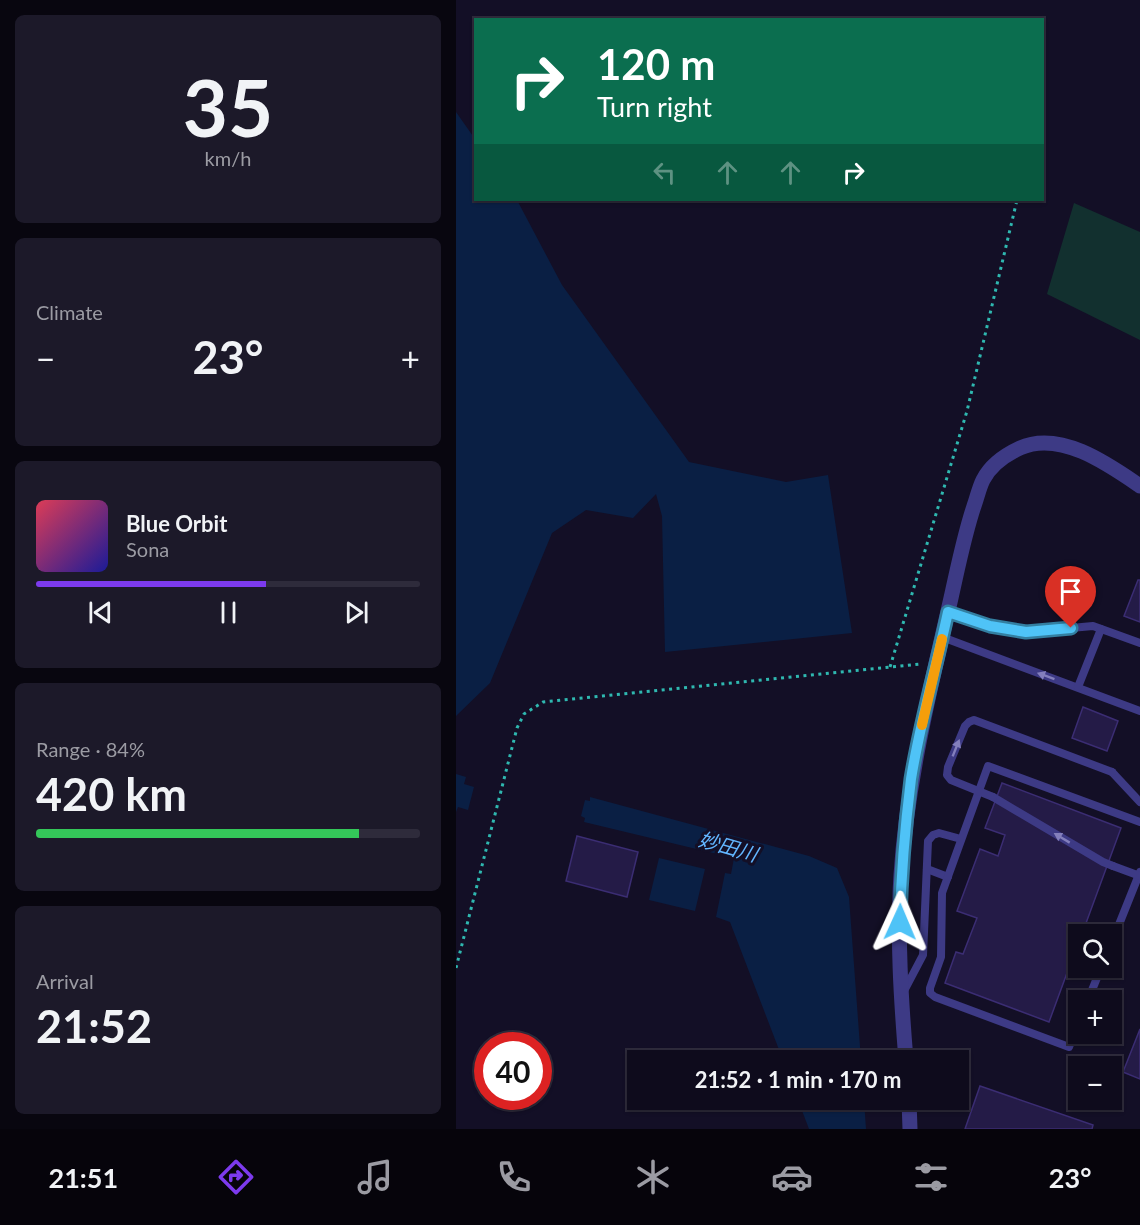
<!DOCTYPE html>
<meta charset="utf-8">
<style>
:root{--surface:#0e0b1c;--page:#1c1929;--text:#f1f3f6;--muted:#9b9ba3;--line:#2e2b3b;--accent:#7c3aed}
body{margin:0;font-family:Lato,"Noto Sans JP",sans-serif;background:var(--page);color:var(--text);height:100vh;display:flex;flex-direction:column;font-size:22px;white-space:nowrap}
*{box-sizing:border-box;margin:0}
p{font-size:20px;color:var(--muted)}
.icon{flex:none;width:33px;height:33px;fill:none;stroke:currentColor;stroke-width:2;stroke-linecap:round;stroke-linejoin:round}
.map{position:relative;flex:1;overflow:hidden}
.drawer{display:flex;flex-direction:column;gap:15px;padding:15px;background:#08060f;width:456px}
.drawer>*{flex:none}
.top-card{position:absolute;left:18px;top:18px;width:570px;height:183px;border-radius:0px;box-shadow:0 2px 4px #0004,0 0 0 2px var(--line);background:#0b6e4f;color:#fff;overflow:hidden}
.fabs{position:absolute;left:612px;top:924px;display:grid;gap:12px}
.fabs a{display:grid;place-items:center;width:54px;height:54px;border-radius:0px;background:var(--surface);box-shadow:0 2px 4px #0004,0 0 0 2px var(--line);font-size:30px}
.speed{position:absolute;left:18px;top:1032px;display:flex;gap:12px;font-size:30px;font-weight:700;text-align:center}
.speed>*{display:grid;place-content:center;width:78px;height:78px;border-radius:50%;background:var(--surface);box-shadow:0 2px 4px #0004,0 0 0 2px var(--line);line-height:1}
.speed .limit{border:9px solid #d22;background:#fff;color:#111}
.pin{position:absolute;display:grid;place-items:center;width:51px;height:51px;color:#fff;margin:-62px -26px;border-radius:50% 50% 50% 0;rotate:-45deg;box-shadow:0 0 6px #0007}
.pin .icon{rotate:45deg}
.me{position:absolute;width:66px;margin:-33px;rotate:1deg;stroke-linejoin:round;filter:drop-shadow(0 0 4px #0008)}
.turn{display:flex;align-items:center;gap:21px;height:126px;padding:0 24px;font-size:27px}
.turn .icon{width:78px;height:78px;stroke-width:2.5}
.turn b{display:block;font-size:42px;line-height:51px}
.lanes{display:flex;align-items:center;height:57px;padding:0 24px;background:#0003;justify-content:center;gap:30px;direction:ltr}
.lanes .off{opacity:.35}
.big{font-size:45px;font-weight:700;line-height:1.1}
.drawer .tile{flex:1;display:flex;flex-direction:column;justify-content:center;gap:9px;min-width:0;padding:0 21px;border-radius:9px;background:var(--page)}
.drawer .dial{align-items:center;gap:0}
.dial b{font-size:78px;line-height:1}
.song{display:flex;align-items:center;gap:18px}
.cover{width:72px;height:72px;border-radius:9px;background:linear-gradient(135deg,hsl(350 70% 55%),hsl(240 70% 35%))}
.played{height:6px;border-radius:3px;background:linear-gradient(90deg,var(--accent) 60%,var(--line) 60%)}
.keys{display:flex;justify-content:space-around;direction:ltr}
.heat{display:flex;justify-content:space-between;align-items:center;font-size:33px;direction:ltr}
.charge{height:9px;border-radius:4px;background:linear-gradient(90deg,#34c759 84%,var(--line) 0)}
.trip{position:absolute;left:171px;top:1050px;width:342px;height:60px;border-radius:0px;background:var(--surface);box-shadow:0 2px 4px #0004,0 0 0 2px var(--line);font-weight:700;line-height:60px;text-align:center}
.menu{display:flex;height:96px;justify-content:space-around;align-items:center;background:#06040b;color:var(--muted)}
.menu .icon{width:42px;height:42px}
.menu .selected{color:var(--accent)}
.menu b{font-size:27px;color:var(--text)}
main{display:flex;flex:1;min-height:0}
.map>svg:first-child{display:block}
.green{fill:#12302f}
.water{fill:#0a1f44}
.building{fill:#241b47;stroke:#3b2d73;stroke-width:1.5}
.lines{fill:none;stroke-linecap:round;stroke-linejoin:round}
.path{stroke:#2fb8b0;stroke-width:3;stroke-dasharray:3 4.5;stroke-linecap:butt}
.service{stroke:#3d3a85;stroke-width:8}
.tertiary{stroke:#3d3a85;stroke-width:15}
.service-bridge{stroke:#3d3a85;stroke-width:8}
.oneway{fill:#837fbc}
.route-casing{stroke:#337fa1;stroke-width:15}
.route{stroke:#4fc3f7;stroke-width:10}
.slow{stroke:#f59e0b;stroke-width:10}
.labels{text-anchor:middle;stroke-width:6;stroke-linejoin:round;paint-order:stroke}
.water-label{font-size:20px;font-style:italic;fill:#62b6ff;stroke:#130f26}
</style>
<main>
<section class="drawer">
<div class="tile dial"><b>35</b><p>km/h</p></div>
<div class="tile"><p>Climate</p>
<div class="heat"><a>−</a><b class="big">23°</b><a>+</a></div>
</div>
<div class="tile">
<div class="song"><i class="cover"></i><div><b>Blue Orbit</b><p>Sona</p></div></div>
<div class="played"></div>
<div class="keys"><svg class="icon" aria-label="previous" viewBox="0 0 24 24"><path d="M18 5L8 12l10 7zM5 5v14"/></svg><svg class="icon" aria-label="pause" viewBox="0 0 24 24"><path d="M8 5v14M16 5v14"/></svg><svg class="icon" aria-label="next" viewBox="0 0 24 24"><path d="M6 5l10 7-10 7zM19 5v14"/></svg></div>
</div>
<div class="tile"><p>Range · 84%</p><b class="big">420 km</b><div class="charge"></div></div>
<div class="tile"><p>Arrival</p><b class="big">21:52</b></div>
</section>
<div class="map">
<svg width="684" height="1129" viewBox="0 0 684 1129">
<rect width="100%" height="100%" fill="#130f26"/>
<polygon class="green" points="618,203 684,232 684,340 591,294"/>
<g class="water">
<polygon points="0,112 19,139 20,200 61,200 106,285 233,462 330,482 372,475 396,633 209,652 206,516 200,494 177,518 130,510 96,533 34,683 0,716"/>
<polygon points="0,774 10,777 8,784 18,787 12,810 2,807 0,812"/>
<polygon points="134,797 353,856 381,868 393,897 405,1060 327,1060 274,922 260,917 269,873 275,874 278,858 128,822 129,818 125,816 129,800 134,801"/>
<polygon points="203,858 249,869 239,911 193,900"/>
<polygon points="342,1100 408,1100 410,1129 353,1129"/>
</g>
<g class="building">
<polygon points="682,580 684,580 684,622 668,616"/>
<polygon points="627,707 662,721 651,751 616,738"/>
<polygon points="546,783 665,828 626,934 622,934 622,943 593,1022 489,983 500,952 507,954 521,918 501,911 524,849 542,856 549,835 529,828"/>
<polygon points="121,836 182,852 171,897 110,881"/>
<polygon points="684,1029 684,1079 667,1072"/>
<polygon points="524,1086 637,1125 636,1129 509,1129"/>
</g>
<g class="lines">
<g class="path">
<polyline points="434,667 511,411 561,200"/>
<polyline points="0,968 61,728 68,714 87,702 464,664"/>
</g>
<g class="service">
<polyline points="492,612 534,626 570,632 637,626 684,643"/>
<polyline points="486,637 684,711"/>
<polyline points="622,687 645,629"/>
<polyline points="656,772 684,802"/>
<polyline points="537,797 647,862 657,866"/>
<polyline points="471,869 492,877"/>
<polyline points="656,942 684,872"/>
<polyline points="448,991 467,955 472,841 477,835 483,833 505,839"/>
<polyline points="632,1000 645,968"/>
<polyline points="622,1024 613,1047 479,997 474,993 474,988 485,957 486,893 532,766 684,822"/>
</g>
<g class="tertiary">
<path d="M450,1060C445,999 441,937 445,875C451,781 474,690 495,598C502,567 508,536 518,506C521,498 523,488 527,480C534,466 549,455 564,448C604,430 652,464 684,486"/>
<polyline points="453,1100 454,1129"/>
</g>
<g class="service-bridge">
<polyline points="537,797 495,780 491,775 492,767 509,726 513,722 518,720 656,772"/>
<polyline points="657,866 684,876"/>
</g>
</g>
<defs><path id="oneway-solid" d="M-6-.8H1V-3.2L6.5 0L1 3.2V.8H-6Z" transform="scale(1.5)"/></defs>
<g class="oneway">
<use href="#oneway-solid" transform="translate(590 676) rotate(-160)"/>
<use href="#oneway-solid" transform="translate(500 748) rotate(-68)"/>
<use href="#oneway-solid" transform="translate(606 838) rotate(-149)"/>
</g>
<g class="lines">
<g class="route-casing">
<path id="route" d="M444,922C445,874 449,827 455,779C464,723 480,668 492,612L534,626L570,632L615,628"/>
</g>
<use href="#route" class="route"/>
<polyline class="slow" points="466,725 486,639"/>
</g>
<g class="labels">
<g class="water-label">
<text transform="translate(272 847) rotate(16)" y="7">妙田川</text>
</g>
</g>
</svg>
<div class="fabs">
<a><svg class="icon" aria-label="search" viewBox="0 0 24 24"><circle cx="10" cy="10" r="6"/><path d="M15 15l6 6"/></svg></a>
<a>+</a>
<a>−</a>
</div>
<div class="speed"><div class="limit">40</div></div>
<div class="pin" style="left:615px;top:628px;background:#d93025"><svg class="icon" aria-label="arrive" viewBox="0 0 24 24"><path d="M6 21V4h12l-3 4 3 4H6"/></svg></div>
<svg class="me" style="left:444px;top:922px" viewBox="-20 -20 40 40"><path d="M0-17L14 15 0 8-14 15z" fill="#4fc3f7" stroke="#fff" stroke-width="4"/></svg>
<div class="trip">21:52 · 1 min · 170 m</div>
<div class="top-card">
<div class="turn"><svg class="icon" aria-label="right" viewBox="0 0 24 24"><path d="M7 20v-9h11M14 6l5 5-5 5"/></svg><div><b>120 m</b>Turn right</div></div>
<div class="lanes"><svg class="icon off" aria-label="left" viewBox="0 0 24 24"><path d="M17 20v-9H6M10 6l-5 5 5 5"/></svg><svg class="icon off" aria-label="ahead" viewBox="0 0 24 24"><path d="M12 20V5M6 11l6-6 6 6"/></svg><svg class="icon off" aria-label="ahead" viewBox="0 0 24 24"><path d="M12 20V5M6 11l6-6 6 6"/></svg><svg class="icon" aria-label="right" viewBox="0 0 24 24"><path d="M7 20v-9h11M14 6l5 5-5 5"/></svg></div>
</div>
</div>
</main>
<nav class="menu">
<b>21:51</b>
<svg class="icon selected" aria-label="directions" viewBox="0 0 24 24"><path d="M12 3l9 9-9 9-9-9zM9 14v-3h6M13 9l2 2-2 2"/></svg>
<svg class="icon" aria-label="music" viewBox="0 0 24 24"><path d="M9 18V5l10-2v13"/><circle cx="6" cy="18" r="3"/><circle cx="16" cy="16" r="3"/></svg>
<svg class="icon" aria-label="phone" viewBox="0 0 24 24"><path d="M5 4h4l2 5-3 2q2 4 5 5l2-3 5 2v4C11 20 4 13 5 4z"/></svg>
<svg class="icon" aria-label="climate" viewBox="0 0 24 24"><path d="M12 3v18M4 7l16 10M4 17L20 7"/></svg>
<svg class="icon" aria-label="car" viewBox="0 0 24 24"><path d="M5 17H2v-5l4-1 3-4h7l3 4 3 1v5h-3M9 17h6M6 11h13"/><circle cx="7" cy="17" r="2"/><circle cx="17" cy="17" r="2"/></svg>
<svg class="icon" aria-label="filters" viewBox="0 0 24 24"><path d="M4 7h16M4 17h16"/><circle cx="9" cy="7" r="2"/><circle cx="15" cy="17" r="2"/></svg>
<b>23°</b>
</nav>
